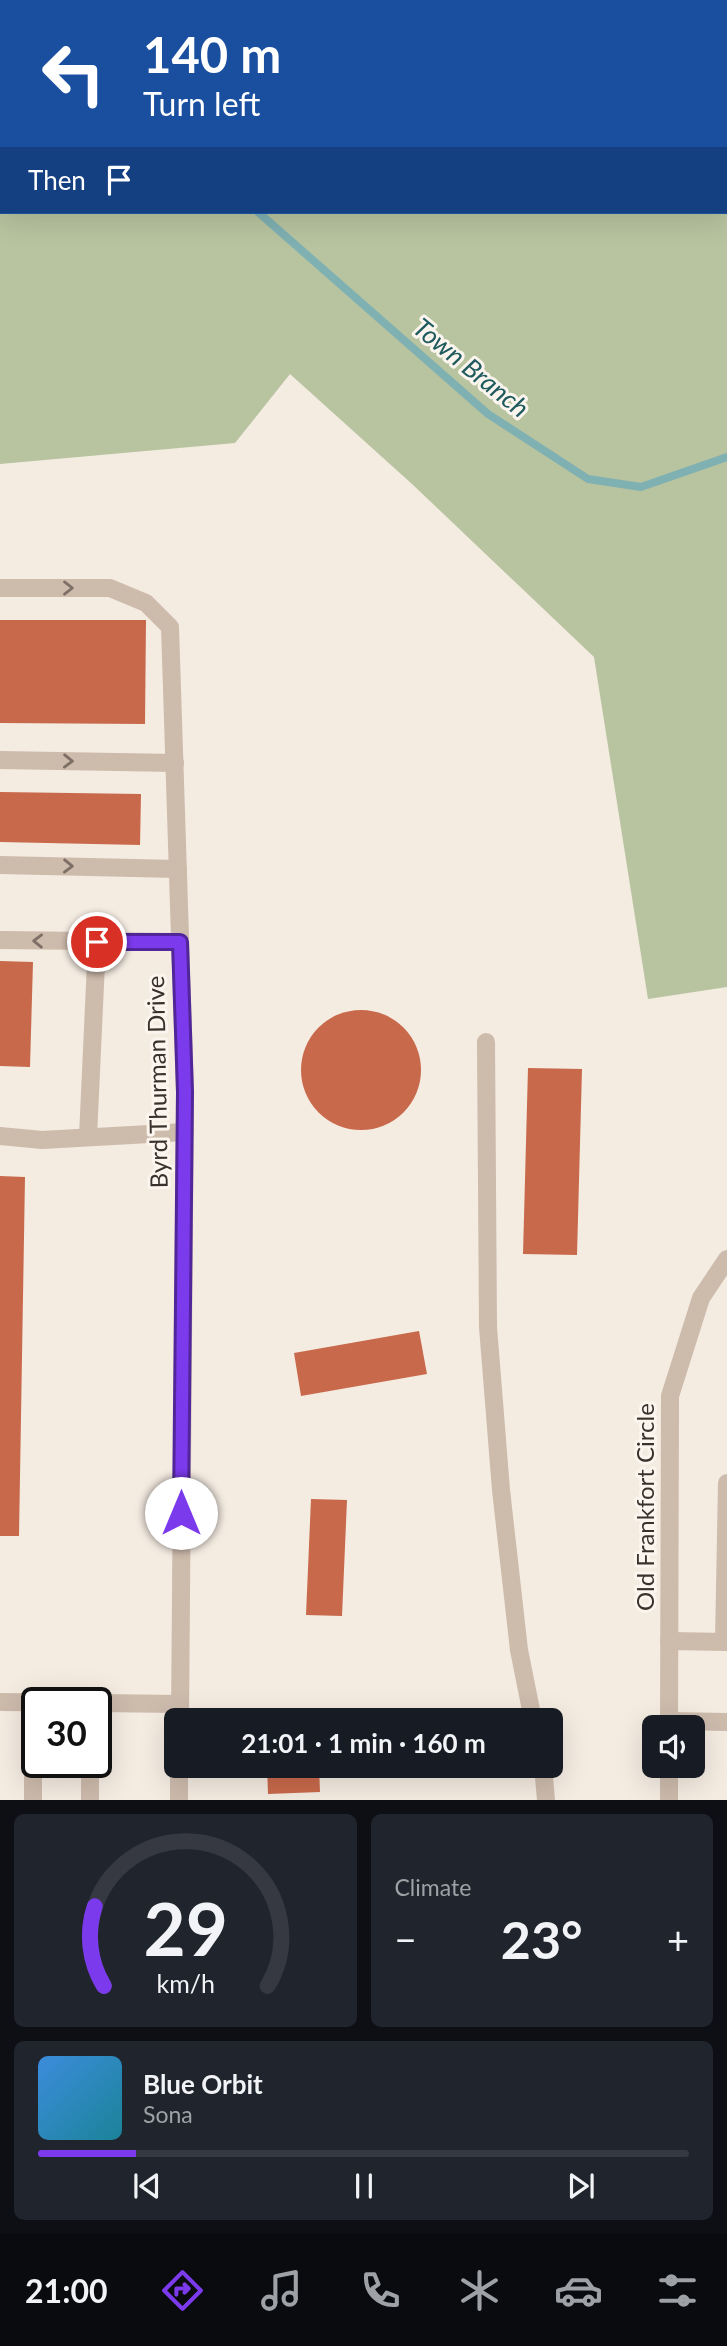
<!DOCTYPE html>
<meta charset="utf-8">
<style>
:root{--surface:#171b24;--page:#20242c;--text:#f1f3f6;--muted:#9ea1a6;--line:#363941;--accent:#7c3aed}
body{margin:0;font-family:Lato,sans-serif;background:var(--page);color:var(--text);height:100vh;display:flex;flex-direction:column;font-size:26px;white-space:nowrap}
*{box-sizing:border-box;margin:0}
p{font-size:23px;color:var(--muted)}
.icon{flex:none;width:38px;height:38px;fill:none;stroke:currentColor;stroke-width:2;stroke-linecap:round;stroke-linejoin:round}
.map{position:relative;height:1800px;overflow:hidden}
.side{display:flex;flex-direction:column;gap:14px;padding:14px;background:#0d0f14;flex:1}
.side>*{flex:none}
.hud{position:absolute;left:0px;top:0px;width:728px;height:214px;box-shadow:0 7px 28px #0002;background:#1a4fa0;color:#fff;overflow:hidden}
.buttons{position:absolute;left:642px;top:1715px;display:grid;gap:14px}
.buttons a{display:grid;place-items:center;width:63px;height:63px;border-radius:10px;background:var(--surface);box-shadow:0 7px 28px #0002;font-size:35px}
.speed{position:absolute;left:21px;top:1687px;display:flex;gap:14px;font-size:35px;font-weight:700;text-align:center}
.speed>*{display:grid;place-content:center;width:91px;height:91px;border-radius:50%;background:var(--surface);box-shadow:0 7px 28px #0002;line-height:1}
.speed .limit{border:4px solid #111;border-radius:10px;background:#fff;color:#111}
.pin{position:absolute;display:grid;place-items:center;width:60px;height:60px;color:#fff;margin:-30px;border:4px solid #fff;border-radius:50%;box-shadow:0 2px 7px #0007}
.me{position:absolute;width:77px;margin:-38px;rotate:0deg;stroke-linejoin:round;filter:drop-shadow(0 0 5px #0008)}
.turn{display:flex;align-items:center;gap:24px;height:147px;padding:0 28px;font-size:32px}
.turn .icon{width:91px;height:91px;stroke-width:2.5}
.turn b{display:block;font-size:49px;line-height:60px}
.then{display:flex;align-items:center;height:66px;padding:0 28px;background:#0003;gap:14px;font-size:26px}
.big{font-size:52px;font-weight:700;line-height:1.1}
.side .widget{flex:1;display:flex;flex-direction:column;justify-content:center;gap:10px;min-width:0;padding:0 24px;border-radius:10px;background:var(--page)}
.side .dial{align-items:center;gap:0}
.dial svg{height:182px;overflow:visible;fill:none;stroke:var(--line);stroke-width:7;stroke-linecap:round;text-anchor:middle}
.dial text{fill:var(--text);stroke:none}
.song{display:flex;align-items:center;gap:21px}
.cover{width:84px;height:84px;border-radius:10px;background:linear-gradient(135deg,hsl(210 70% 55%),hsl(190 70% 35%))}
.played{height:7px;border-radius:4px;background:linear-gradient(90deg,var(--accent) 15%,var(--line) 15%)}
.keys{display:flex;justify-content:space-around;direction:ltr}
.heat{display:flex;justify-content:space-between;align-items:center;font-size:38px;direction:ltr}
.side .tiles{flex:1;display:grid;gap:14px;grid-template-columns:1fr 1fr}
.widget:last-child{grid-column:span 2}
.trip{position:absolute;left:164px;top:1708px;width:399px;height:70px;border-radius:10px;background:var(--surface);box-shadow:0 7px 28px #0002;font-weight:700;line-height:70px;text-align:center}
.tabs{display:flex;height:112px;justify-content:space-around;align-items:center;background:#090b0e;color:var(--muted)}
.tabs .icon{width:49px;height:49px}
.tabs .on{color:var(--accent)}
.tabs b{font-size:32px;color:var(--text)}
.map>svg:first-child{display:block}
.green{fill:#b8c4a0;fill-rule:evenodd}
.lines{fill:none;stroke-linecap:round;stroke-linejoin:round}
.stream{stroke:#7fb0b2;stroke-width:8}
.building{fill:#c8694b}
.minor{stroke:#cdbbac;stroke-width:18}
.oneway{stroke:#7d6f65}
.route-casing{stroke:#51269a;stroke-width:18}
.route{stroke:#7c3aed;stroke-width:12}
.labels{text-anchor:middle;stroke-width:6;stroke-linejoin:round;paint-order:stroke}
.street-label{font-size:24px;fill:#3b302b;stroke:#fbf5ee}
.water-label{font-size:26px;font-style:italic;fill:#1f5a5e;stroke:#fbf5ee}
</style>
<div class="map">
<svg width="727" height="1800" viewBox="0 0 727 1800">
<rect width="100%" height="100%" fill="#f4ebe1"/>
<path class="green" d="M0,0H727V987L648,999L594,657L412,484L290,374L235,443L0,464ZM2,2H726V212H2Z"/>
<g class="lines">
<g class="stream">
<polyline points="0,71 2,71"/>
<polyline points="258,212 488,414 588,479 641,487 727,457"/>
</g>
</g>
<g class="building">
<polygon points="0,620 146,620 145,724 0,723"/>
<polygon points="0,792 141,794 140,845 0,842"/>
<polygon points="0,961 33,962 30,1067 0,1066"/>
<circle cx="361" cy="1070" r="60"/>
<polygon points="528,1068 582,1069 577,1255 523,1254"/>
<polygon points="0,1176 25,1177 19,1536 0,1536"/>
<polygon points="419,1331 427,1374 301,1396 294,1353"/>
<polygon points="311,1499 347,1500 342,1616 306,1615"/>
<polygon points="267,1766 319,1766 320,1792 268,1794"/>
</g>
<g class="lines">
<g class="minor">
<polyline points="0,588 110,588 146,603 170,627 185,1092 180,1720"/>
<polyline points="0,760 175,763"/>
<polyline points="0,865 178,869"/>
<polyline points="0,940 180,942"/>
<polyline points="486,1042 488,1327 501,1490 519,1650 533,1720"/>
<polyline points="0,1136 42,1140 185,1132"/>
<polyline points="88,1137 97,941"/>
<polyline points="669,1641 727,1642"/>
<polyline points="724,1642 727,1483"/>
<polyline points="0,1702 92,1703"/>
<polyline points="96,1703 180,1704"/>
<polyline points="669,1721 727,1722"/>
<polyline points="669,1727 670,1396 701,1298 727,1259"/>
<polyline points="543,1766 546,1800"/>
<polyline points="33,1800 33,1702"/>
<polyline points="90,1800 90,1762"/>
<polyline points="179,1800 179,1766"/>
<polyline points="669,1800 669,1766"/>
</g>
</g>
<defs><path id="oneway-chevron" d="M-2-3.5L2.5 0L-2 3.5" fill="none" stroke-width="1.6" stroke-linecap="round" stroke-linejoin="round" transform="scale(1.75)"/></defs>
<g class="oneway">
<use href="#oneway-chevron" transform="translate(68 588)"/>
<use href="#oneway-chevron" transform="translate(68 761) rotate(1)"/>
<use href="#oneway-chevron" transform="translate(68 866) rotate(1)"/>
<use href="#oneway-chevron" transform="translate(38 941) rotate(-179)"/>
</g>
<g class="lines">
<g class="route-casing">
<polyline id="route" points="97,942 180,942 185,1092 181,1513"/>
</g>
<use href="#route" class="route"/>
</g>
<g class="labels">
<g class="street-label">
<text transform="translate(158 1082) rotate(-91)" y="8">Byrd Thurman Drive</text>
<text transform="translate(646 1507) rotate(-90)" y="8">Old Frankfort Circle</text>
</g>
<g class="water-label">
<text transform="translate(471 368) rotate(39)" y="9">Town Branch</text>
</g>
</g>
</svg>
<div class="buttons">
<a><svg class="icon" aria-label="sound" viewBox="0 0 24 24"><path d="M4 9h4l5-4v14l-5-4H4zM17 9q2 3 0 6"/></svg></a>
</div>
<div class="speed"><div class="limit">30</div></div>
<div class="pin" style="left:97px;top:942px;background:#d93025"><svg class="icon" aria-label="arrive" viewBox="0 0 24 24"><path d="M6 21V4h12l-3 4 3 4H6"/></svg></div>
<svg class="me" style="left:181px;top:1513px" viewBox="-20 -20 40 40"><circle r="19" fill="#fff"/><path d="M0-13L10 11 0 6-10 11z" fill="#7c3aed"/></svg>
<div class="trip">21:01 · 1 min · 160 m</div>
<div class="hud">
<div class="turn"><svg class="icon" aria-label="left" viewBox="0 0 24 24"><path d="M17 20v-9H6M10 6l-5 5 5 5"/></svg><div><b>140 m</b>Turn left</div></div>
<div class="then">Then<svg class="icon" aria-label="arrive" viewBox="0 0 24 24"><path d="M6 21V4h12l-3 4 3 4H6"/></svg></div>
</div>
</div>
<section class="side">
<div class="tiles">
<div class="widget dial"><svg viewBox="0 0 100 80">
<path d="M14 69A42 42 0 1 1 86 69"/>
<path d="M14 69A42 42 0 0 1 10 34" stroke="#7c3aed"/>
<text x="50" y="56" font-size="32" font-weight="700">29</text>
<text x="50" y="72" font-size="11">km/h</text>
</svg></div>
<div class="widget"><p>Climate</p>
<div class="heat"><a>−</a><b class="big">23°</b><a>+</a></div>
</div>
<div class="widget">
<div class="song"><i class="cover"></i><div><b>Blue Orbit</b><p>Sona</p></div></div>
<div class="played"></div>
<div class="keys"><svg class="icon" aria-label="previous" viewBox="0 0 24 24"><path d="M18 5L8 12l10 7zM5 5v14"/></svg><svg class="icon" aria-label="pause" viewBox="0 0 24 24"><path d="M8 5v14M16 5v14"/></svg><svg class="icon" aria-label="next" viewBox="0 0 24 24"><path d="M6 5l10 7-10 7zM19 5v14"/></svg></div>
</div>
</div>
</section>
<nav class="tabs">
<b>21:00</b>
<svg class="icon on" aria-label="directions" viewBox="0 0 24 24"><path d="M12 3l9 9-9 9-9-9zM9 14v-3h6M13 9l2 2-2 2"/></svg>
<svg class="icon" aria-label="music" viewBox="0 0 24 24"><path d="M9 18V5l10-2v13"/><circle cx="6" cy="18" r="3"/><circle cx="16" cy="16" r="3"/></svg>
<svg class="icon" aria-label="phone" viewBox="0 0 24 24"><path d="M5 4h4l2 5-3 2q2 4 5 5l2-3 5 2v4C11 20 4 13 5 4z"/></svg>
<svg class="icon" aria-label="climate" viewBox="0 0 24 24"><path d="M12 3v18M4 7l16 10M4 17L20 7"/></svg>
<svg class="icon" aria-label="car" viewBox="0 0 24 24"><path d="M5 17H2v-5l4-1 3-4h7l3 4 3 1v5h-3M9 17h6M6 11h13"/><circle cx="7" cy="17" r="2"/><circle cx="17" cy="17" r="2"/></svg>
<svg class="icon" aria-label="filters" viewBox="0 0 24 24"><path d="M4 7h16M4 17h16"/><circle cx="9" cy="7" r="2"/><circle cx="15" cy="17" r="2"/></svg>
</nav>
